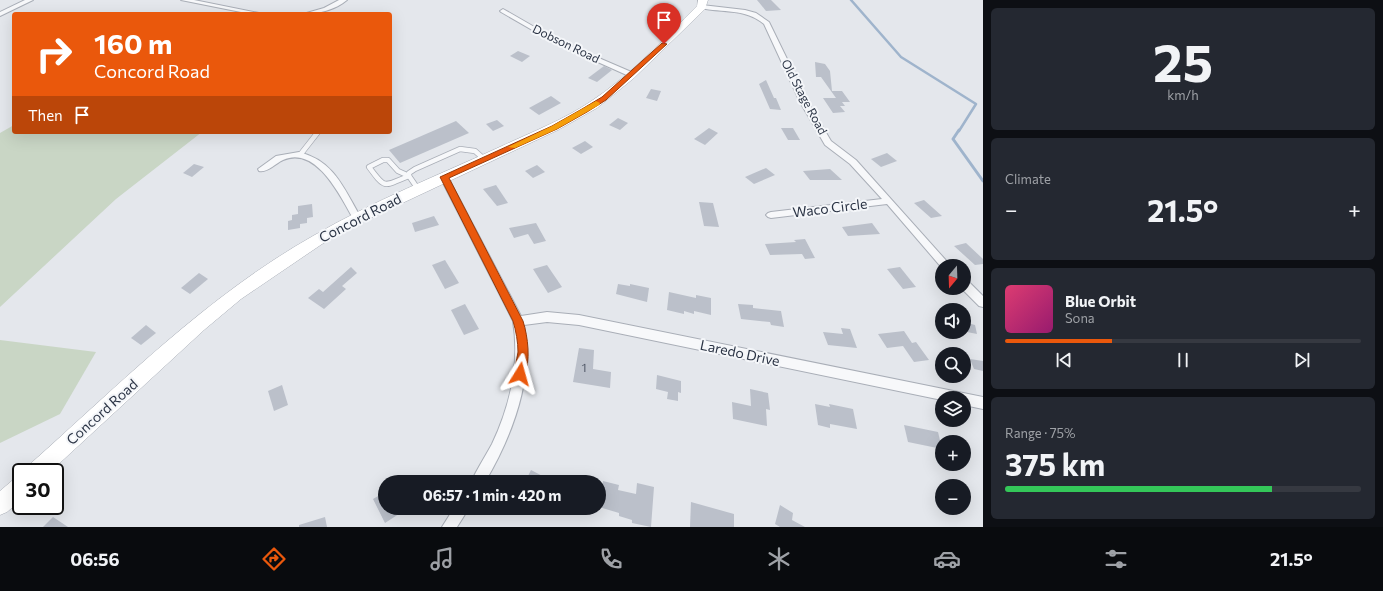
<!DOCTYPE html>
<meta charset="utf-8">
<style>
:root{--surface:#171b24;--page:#242831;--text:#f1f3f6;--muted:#9ea1a6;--line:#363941;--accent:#ea580c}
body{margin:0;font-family:Commissioner,sans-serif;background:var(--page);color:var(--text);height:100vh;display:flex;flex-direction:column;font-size:15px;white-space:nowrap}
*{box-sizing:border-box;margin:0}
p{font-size:13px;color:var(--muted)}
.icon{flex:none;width:22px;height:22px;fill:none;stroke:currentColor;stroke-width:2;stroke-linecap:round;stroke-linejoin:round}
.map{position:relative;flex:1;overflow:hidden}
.details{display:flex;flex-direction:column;gap:8px;padding:8px;background:#0d0f14;width:400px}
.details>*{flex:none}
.guide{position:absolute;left:12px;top:12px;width:380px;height:122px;border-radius:4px;box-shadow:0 4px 16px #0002;background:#ea580c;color:#fff;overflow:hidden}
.needle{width:26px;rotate:199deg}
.tools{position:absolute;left:935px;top:259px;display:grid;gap:8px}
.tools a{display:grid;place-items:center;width:36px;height:36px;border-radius:50%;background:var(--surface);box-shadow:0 4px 16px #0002;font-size:20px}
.speed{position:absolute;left:12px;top:463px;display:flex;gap:8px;font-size:20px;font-weight:700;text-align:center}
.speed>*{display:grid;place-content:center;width:52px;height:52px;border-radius:50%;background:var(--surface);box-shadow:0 4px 16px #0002;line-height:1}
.speed .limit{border:2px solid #111;border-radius:6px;background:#fff;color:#111}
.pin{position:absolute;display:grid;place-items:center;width:34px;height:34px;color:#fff;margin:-41px -17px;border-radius:50% 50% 50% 0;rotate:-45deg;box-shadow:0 0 4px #0007}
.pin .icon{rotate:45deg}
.me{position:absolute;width:44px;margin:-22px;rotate:8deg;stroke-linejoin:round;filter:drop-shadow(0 0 3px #0008)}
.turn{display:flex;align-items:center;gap:14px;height:84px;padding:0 16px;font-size:18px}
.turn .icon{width:52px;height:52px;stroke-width:2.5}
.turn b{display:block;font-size:28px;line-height:34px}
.then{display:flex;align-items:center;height:38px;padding:0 16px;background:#0003;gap:8px;font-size:15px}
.big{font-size:30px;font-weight:700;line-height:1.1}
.details .tile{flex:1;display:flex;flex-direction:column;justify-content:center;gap:6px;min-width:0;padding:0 14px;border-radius:6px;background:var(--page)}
.details .dial{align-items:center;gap:0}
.dial b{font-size:52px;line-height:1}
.song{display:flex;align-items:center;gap:12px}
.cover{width:48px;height:48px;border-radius:6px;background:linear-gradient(135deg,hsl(340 70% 55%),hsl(320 70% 35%))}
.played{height:4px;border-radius:2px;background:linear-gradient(90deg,var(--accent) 30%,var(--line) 30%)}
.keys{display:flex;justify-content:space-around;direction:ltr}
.heat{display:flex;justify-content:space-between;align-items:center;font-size:22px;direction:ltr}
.charge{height:6px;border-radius:3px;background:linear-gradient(90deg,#34c759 75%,var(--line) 0)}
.trip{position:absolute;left:378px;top:475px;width:228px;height:40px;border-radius:20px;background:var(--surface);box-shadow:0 4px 16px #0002;font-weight:700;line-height:40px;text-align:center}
.tabs{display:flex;height:64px;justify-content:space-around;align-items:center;background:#090b0e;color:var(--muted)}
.tabs .icon{width:28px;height:28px}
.tabs .selected{color:var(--accent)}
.tabs b{font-size:18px;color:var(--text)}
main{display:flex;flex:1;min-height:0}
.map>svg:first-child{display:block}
.green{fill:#c9d6c5}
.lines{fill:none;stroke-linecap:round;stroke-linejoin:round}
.stream-far1{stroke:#9fb4cc;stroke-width:2.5}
.stream{stroke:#9fb4cc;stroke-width:3}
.building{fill:#bbc0ca}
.service-casing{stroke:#a9aeb7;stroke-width:6}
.minor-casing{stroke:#a9aeb7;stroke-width:2}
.secondary-casing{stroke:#a9aeb7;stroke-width:1}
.service{stroke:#f7f8fa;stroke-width:4.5}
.minor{fill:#f7f8fa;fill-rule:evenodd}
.secondary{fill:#fff;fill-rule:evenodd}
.route{fill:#ea580c;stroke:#983908}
.slow{fill:#f59e0b}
.labels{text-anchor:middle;stroke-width:4;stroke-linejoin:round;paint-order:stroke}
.far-street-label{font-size:12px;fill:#2b3445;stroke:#f4f6f9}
.number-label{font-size:12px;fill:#4f5766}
.street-label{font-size:14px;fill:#2b3445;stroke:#f4f6f9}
</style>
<main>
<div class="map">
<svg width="983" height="527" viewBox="0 0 983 527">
<rect width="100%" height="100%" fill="#e4e7ec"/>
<g class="green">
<polygon points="14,125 14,132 202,132 116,199 0,307 0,133"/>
<polygon points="0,340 96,352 60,414 0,443"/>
</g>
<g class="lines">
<polyline class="stream-far1" points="851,0 901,57 976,104 959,131"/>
<polyline class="stream" points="959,130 953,139 983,181"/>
</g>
<g class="building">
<polygon points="757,0 771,0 781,10 766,11"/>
<polygon points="518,51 530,56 522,62 510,56"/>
<polygon points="815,62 825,64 830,71 832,91 842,91 850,102 842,102 845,106 840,106 845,112 833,113 823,98 836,98 821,77 816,77"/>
<polygon points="604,66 612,70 597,82 588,78"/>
<polygon points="766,80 774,98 776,98 781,110 770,109 759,84"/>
<polygon points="651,89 661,91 657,101 646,98"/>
<polygon points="551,96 561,103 539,115 529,108"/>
<polygon points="618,118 628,123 620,130 609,125"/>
<polygon points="497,120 504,126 493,131 486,124"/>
<polygon points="456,121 469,133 400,163 389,150"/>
<polygon points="709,128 718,133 705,145 694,139"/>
<polygon points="781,128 793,128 800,140 788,140"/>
<polygon points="585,141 593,147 581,154 572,148"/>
<polygon points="887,153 897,161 881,167 871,159"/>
<polygon points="194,164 204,167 192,177 183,173"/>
<polygon points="537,165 545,172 533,178 525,171"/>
<polygon points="766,168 775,175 754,184 745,177"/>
<polygon points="830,169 842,180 810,180 803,171"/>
<polygon points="496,185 508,203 497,206 483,189"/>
<polygon points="924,200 942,216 931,218 914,203"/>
<polygon points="699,202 713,203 719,227 704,226"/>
<polygon points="312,204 313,217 307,218 307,223 300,224 300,228 288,230 288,221 292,220 292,215 298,214 298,206"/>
<polygon points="434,216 439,225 415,232 412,223"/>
<polygon points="536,223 546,241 534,244 528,234 514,238 509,228"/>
<polygon points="872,223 880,234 848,236 842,227"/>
<polygon points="805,239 815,258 805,259 802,254 770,255 765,244 796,242 794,240"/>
<polygon points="966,243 983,259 983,264 975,265 954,246"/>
<polygon points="445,260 459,283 445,289 432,265"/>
<polygon points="547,265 562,287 548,293 533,269"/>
<polygon points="351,267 357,273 342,286 346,289 324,309 308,298 319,289 323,292"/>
<polygon points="900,267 916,287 903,289 887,269"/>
<polygon points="199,273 208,279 190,294 181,288"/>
<polygon points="618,284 630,286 630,284 649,288 647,302 616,294"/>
<polygon points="669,292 696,298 696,295 711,298 711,315 694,311 694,314 684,311 684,314 667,310"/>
<polygon points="465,304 479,329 464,335 451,310"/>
<polygon points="738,304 753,305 753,308 781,311 784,327 771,325 770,322 741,319"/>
<polygon points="964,322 975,325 977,334 967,332"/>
<polygon points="146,325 156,333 141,345 131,338"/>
<polygon points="841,328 850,329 857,348 828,345 823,332 843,334"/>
<polygon points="904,331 912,343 916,342 929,360 914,362 903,346 887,348 878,334"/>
<polygon points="579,348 594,350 593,369 611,372 610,388 573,382"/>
<polygon points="970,359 983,361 983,371 974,369"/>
<polygon points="657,375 681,381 681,393 678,392 678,401 667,399 668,392 656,389"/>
<polygon points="282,385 288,405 274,411 268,391"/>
<polygon points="750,389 768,393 770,410 766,409 767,426 733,419 732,402 751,406"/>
<polygon points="815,404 830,407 829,404 853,409 857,429 830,424 830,428 818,425"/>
<polygon points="904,425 938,432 942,449 908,442"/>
<polygon points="531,470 554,482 525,482"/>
<polygon points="603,481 619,485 618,490 636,494 637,483 654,487 651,527 632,523 632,520 619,516 619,513 599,507"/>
<polygon points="385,492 385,508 408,508 385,523 373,499"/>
<polygon points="691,502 734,514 734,527 690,527"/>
<polygon points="780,505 793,513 792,520 805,527 780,527 775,524"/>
<polygon points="53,517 68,527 43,527"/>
<polygon points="325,517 327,527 299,527 299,525"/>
</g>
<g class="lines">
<g class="service-casing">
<g id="service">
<polyline points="300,155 318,132"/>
<path d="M383,160H388L398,171L409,176C383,186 386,190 369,167Z"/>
<polyline points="418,189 409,176 409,173 415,169 460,149 475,151 484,159"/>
</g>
</g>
<g class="minor-casing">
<g id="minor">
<polygon points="25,0 33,0 0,16 0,12"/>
<polygon points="181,0 194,0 264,14 251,14"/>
<path d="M339,0H347C335,10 318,14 303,14L324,8Z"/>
<path d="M702,5L745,10L756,13L769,22L808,102L831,141L856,160L951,266H942V268L887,204L771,218L768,217L766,215L768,213L771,212L882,199L850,164L825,145L800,102L764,24C745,8 723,13 700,8L699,7Z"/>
<polygon points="503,9 557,40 636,74 629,76 553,42 501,12 500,11"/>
<path d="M299,152C334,161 343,187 360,216L362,218L360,220H354C341,198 317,145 283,160C276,163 267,173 259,171L258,169L276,156Z"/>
<path d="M444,174L448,177L521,316L547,312L579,315L983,397V409L964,405V398H942V400L579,325L547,322L524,325C534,379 512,436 485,482H471C477,469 485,457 492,444C510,406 520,363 513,321L440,177Z"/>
<polygon points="964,280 968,281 983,296 983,307 979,306 961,288 964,288"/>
<polygon points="454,508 469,508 457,527 442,527"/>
</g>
</g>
<g class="secondary-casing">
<g id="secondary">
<path d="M698,0H708L705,9L634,78L597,108L558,130L362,222L322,244L241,299L204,330L50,472H26L29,465C120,384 207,296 313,236C373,201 439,175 502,146C532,132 563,120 590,102C630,76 664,39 697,6Z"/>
<polygon points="21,476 21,500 7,512 0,515 0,491 14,479"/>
</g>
</g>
<use href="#service" class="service"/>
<use href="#minor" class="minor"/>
<use href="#secondary" class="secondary"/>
</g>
<path class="route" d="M662,43L667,44L606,100L587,112L557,129L449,178L523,321C528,337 531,361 524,377L520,378L516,377C513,370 517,360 518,352C518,342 516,331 513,321L440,177L552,126L582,109L602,97Z"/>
<polygon class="slow" points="596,101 600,103 599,105 557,129 515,148 508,147 552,126"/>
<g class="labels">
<g class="far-street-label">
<text transform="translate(566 44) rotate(26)" y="4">Dobson Road</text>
<text transform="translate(804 97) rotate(62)" y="4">Old Stage Road</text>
</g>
<g class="number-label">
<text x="584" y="372">1</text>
</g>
<g class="street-label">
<text transform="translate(830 208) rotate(-7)" y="5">Waco Circle</text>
<text transform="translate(360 218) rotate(-27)" y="5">Concord Road</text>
<text transform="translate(740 353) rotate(12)" y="5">Laredo Drive</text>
<text transform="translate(102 412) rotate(-42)" y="5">Concord Road</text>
</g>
</g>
</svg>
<div class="tools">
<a><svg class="needle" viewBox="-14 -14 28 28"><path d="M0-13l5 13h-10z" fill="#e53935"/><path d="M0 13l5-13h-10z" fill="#9ea1a6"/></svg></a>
<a><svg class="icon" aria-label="sound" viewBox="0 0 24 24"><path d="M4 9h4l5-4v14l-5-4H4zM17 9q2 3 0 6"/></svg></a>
<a><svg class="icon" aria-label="search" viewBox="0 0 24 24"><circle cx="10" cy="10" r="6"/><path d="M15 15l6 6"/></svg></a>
<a><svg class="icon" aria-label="layers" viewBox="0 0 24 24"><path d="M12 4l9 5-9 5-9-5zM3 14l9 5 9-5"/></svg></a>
<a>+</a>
<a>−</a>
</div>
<div class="speed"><div class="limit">30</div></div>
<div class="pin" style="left:664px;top:44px;background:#d93025"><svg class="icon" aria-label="arrive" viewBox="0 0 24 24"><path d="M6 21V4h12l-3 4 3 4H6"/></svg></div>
<svg class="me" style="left:520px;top:374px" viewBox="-20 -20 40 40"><path d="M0-17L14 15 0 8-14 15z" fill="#ea580c" stroke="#fff" stroke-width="4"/></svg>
<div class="trip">06:57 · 1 min · 420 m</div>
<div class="guide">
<div class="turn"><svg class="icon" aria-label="right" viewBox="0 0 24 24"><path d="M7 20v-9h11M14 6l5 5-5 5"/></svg><div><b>160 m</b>Concord Road</div></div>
<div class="then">Then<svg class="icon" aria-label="arrive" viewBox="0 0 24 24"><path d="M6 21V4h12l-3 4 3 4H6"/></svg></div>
</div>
</div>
<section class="details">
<div class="tile dial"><b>25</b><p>km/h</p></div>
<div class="tile"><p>Climate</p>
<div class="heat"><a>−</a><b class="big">21.5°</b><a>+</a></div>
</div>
<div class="tile">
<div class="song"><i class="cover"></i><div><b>Blue Orbit</b><p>Sona</p></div></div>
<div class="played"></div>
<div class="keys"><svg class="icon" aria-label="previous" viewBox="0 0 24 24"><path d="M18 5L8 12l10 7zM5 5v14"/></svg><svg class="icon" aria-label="pause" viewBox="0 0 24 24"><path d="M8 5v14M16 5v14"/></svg><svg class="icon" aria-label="next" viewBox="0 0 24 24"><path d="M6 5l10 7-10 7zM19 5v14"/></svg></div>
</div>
<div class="tile"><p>Range · 75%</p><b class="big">375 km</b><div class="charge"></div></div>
</section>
</main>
<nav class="tabs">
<b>06:56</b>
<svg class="icon selected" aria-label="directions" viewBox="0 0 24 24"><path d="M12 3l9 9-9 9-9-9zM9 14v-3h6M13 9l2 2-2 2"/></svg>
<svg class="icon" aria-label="music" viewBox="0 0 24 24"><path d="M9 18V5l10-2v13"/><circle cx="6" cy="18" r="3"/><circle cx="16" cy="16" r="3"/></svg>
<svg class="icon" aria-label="phone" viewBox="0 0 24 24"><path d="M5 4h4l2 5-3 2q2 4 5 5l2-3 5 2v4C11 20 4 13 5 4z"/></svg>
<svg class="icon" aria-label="climate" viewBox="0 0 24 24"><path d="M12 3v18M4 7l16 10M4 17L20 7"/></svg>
<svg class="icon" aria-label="car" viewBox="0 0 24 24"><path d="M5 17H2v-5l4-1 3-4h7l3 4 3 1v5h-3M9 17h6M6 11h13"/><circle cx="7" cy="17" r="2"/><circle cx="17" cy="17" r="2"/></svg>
<svg class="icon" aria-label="filters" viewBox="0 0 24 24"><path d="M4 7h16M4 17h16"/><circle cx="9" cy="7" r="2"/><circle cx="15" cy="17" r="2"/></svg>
<b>21.5°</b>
</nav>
